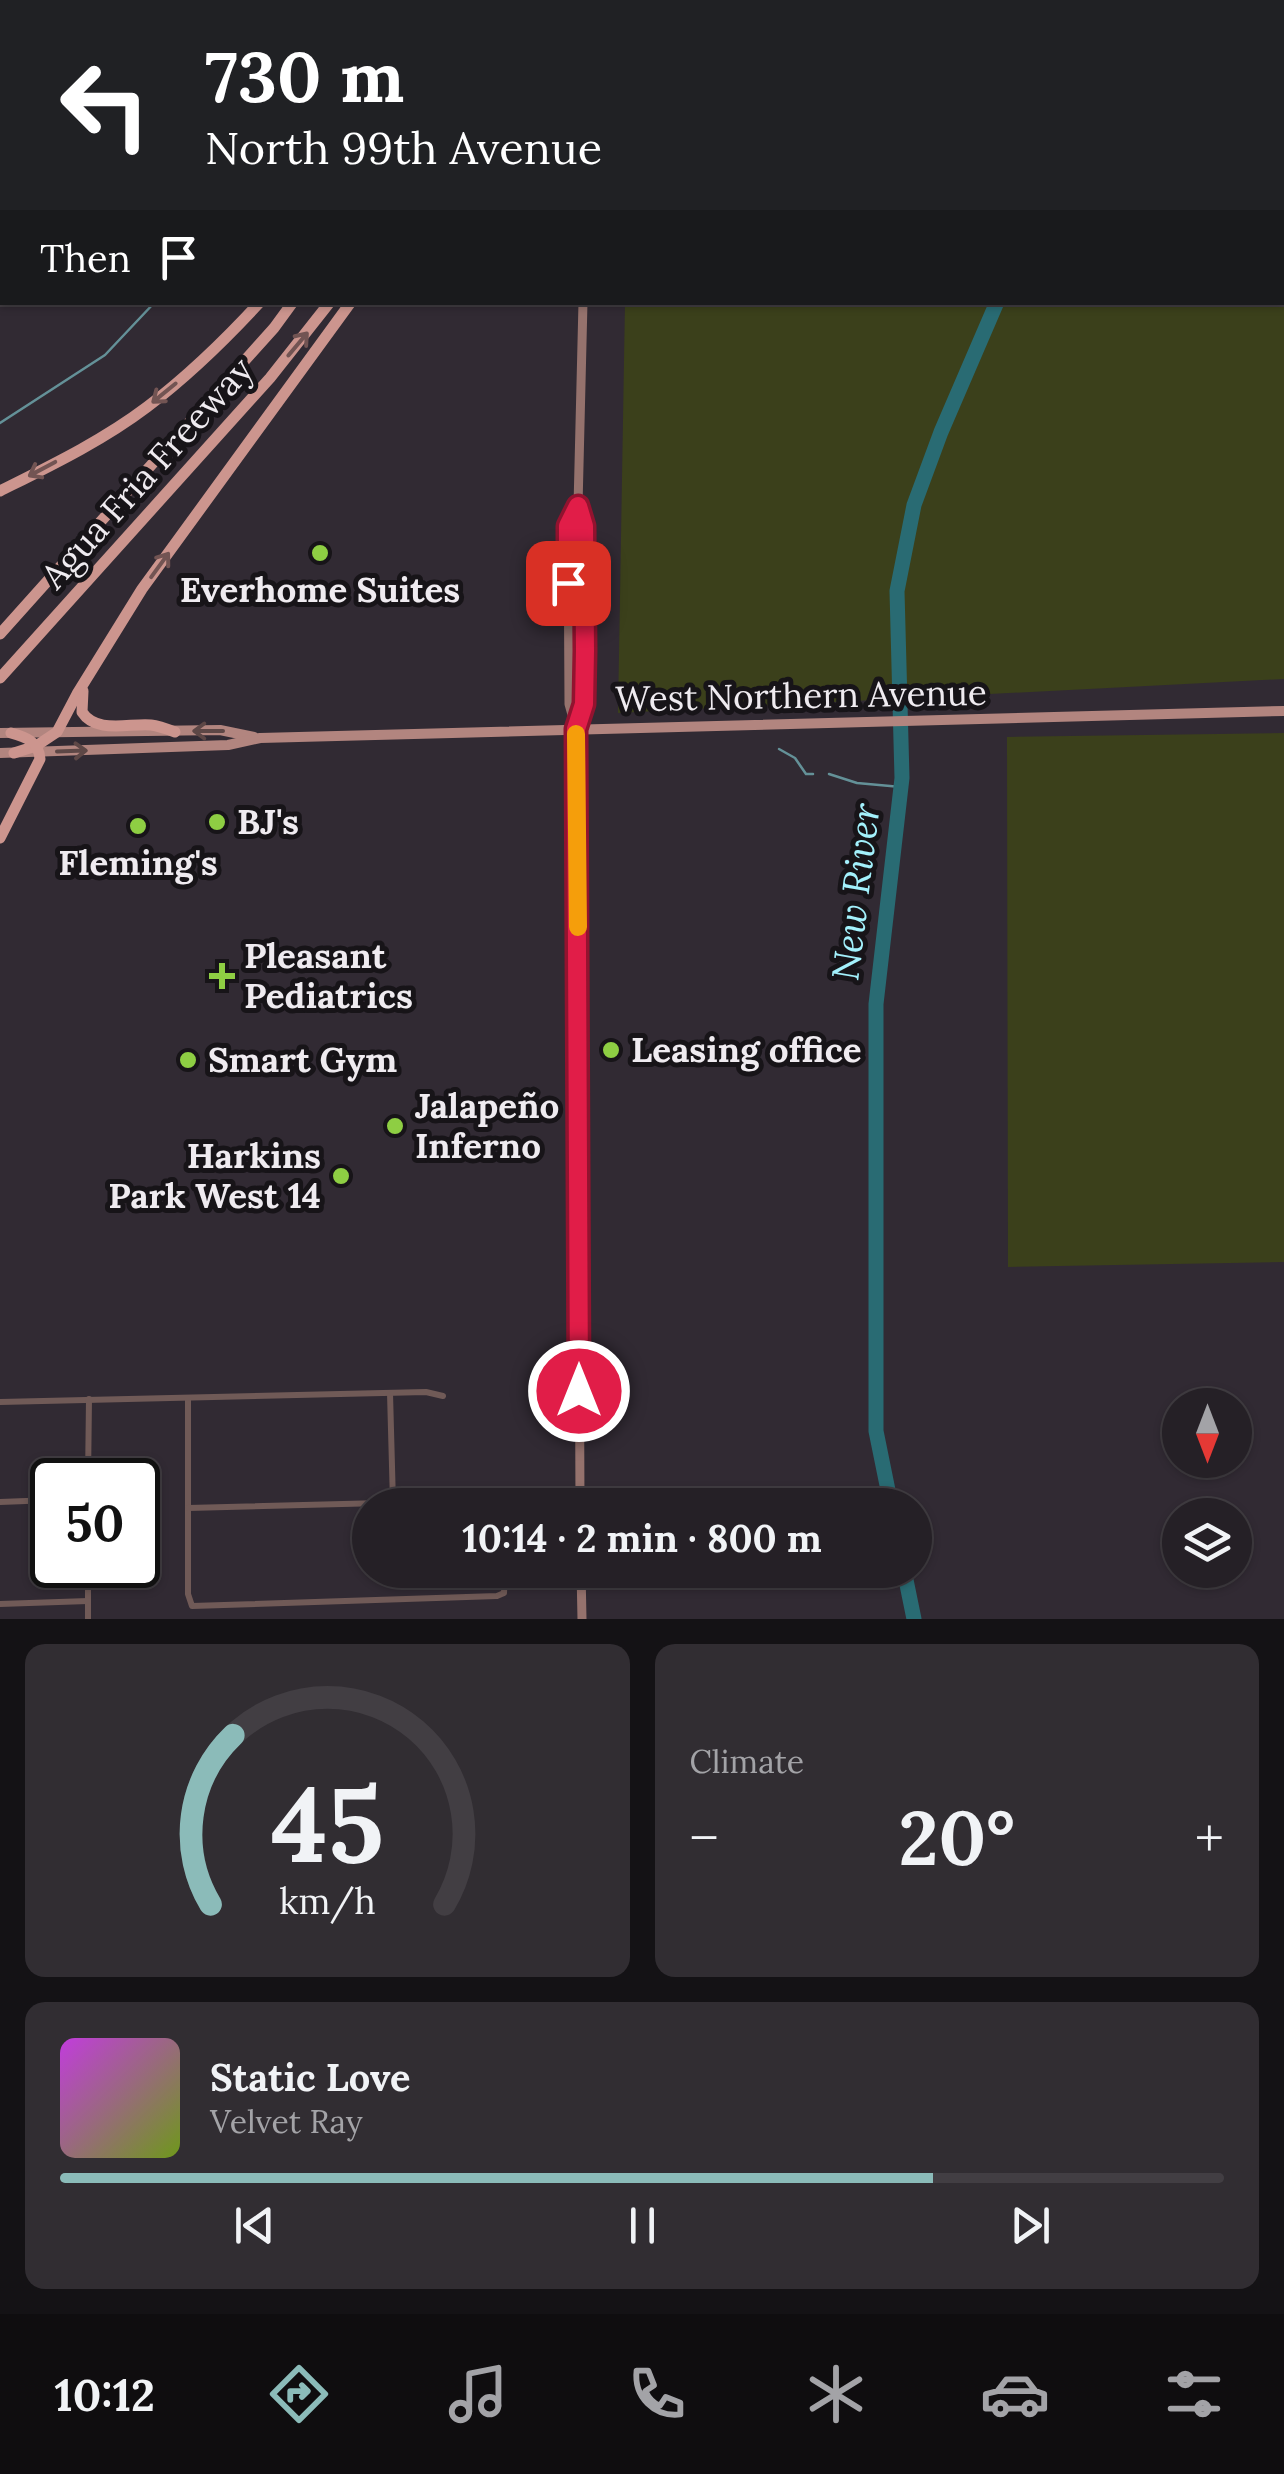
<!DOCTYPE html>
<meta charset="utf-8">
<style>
:root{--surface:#252026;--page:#312d32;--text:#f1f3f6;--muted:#a3a3a7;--line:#423e43;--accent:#8bbbb9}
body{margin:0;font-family:Lora,serif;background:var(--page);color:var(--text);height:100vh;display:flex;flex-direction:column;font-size:38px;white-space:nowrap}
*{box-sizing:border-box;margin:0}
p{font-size:32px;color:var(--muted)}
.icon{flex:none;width:55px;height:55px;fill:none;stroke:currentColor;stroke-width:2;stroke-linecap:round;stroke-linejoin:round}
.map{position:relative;height:1619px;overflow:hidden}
.details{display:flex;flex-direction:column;gap:25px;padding:25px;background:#141215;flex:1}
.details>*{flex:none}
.hud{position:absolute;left:0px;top:0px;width:1285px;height:305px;box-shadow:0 2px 8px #0004,0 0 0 2px var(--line);background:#202124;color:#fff;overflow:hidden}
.needle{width:65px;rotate:180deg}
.tools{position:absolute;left:1162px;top:1388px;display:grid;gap:20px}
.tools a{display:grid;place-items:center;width:90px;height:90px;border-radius:50%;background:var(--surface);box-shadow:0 2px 8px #0004,0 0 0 2px var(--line);font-size:50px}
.speed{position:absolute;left:30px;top:1458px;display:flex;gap:20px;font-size:50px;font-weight:700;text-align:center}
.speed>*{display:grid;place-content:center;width:130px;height:130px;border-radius:50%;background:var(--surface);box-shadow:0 2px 8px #0004,0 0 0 2px var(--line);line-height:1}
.speed .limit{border:5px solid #111;border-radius:15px;background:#fff;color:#111}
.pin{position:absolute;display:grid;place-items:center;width:85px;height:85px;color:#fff;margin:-42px;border-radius:20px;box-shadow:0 5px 15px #0006}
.me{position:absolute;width:110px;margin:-55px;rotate:0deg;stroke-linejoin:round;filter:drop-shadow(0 0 8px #0008)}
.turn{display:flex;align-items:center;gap:35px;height:210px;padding:0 40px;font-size:45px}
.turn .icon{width:130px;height:130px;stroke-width:2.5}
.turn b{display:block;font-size:70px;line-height:85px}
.then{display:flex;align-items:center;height:95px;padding:0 40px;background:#0003;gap:20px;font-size:38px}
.big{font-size:75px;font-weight:800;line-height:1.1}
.details .tile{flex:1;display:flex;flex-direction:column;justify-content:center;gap:15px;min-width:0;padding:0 35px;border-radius:20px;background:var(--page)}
.details .dial{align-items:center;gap:0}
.dial svg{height:260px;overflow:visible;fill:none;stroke:var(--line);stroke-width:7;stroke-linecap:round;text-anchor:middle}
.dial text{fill:var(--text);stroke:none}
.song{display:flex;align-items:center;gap:30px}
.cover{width:120px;height:120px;border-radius:15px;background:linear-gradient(135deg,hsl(290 70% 55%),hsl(80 70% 35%))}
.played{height:10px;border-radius:5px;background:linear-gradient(90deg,var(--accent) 75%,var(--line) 75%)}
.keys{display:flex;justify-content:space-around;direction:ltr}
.heat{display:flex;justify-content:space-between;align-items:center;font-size:55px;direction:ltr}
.details .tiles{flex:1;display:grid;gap:25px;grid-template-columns:1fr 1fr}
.tile:last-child{grid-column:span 2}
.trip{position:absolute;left:352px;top:1488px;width:580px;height:100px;border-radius:50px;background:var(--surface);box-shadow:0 2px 8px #0004,0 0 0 2px var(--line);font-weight:800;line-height:100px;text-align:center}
.tabs{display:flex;height:160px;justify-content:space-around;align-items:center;background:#0f0d0f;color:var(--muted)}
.tabs .icon{width:70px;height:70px}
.tabs .current{color:var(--accent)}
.tabs b{font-size:45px;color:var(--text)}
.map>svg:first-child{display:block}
.green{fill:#3b401b}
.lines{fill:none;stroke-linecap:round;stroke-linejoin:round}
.stream{stroke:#649198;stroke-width:2.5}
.river{stroke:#296b73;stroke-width:15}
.minor{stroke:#705a57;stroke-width:6}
.secondary{stroke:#95726d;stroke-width:9}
.primary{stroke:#b2857f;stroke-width:10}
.motorway{stroke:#cc958e;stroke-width:11}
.oneway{stroke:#725453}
.oneway2{stroke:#5d4746}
.route-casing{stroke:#92132f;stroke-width:25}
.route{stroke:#e11d48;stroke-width:18}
.slow{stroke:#f59e0b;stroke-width:18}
.poi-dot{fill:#8ece43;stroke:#171418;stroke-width:4}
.labels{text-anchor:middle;stroke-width:10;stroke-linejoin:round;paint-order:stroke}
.street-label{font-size:35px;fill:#efebf0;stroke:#171418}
.poi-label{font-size:35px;font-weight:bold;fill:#efebf0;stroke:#171418;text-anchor:start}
.water-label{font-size:38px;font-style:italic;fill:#a3f1fc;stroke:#171418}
</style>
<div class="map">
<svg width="1284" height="1619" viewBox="0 0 1284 1619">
<rect width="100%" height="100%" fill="#312a33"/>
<g class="green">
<polygon points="1284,146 1284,679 618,713 625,303 1282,302"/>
<polygon points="1284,733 1284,1262 1008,1267 1007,737"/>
</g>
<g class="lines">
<g class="stream">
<polyline points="0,265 2,265"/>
<polyline points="0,423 105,355 155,302"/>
<polyline points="779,749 795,758 806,774 813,774"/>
<polyline points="829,774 857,783 901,787"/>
</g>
<g class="river">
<polyline points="1238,2 1240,0"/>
<polyline points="891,1505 876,1431 876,1004 902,778 897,591 914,505 941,432 997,302"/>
<polyline points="904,1570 914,1619"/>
</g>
<g class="minor">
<polyline points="390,1393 393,1503"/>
<polyline points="188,1398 188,1594 192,1606 497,1596 504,1593 505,1570"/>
<polyline points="0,1402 426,1392 443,1396"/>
<polyline points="88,1480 89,1399"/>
<polyline points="0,1502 52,1500"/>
<polyline points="188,1508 580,1498"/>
<polyline points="0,1604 88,1601"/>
<polyline points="88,1619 88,1565"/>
</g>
<g class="secondary">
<polyline points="584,0 584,2"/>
<polyline points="578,506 568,526 569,704 576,729 577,754 580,1505"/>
<polyline points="577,727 584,705 585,651 584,526 578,506 583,302"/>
<polyline points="581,1570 582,1619"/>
</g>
<g class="primary">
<polyline points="0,733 220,730 254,737"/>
<polyline points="0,753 228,745 260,738 1284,711"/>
</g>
<g class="motorway">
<polyline points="442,2 443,0"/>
<polyline points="473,2 474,0"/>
<polyline points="483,2 484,0"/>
<path d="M0,491C50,466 102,441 147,407C188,376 225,340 260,302"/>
<polyline points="0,634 274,328 293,302"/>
<polyline points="0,678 270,378 330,302"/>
<path d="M83,691L82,712C96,734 129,723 151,725C159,726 167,729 175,732"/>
<polyline points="14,753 36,746 57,732 77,694 142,589 351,302"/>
<path d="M0,838L40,759C39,742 26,737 11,733"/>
</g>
</g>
<defs><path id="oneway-shaft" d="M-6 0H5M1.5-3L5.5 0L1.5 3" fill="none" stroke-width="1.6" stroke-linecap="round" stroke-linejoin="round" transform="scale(2.5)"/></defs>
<g class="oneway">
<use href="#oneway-shaft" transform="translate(298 344) rotate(-50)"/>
<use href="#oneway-shaft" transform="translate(164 393) rotate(141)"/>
<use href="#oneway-shaft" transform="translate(42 469) rotate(152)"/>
<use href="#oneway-shaft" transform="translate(160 565) rotate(-54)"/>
</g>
<g class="oneway2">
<use href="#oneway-shaft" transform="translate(208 731) rotate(-180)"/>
<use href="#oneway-shaft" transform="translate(72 751) rotate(-2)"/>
</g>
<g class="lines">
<g class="route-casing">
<polyline id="route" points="568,583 568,526 578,506 584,526 585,651 584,704 576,729 579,1391"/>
</g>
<use href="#route" class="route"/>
<polyline class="slow" points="576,734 578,927"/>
</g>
<g class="poi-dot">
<circle cx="320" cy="553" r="10"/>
<circle cx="217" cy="822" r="10"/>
<circle cx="138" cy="826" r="10"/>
<path d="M217 961h10v10h10v10h-10v10h-10v-10h-10v-10h10z"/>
<circle cx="611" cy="1050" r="10"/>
<circle cx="188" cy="1060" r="10"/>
<circle cx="395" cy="1126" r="10"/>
<circle cx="341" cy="1176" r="10"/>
</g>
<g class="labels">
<g class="street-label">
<text transform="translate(147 473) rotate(-48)" y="12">Agua Fria Freeway</text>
<text transform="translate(801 696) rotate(-1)" y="12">West Northern Avenue</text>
</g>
<g class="poi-label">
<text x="320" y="602" text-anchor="middle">Everhome Suites</text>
<text x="237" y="834">BJ's</text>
<text x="138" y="875" text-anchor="middle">Fleming's</text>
<text x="244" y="968">Pleasant<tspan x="244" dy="40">Pediatrics</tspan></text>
<text x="631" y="1062">Leasing office</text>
<text x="208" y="1072">Smart Gym</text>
<text x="415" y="1118">Jalapeño<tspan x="415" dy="40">Inferno</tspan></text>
<text x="321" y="1168" text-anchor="end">Harkins<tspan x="321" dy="40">Park West 14</tspan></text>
</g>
<g class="water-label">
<text transform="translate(856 892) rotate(-83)" y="13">New River</text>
</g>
</g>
</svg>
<div class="tools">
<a><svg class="needle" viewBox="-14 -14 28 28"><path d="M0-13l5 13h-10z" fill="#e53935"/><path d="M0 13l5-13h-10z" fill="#a3a3a7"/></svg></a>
<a><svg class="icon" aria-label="layers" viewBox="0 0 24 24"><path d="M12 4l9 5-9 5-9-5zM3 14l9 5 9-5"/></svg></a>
</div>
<div class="speed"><div class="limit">50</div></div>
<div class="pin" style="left:568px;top:583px;background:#d93025"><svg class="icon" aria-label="arrive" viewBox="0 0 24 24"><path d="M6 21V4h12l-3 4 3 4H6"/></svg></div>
<svg class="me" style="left:579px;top:1391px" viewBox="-20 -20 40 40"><circle r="17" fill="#e11d48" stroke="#fff" stroke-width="3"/><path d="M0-11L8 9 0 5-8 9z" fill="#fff"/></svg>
<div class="trip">10:14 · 2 min · 800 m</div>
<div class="hud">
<div class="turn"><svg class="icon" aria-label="left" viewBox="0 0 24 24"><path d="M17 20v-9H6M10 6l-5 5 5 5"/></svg><div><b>730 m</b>North 99th Avenue</div></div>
<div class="then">Then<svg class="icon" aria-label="arrive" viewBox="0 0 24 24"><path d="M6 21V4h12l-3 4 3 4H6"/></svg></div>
</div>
</div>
<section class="details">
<div class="tiles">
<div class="tile dial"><svg viewBox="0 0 100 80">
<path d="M14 69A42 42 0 1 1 86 69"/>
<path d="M14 69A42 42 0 0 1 21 17" stroke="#8bbbb9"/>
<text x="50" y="56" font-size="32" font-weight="700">45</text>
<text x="50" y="72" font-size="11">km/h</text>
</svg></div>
<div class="tile"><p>Climate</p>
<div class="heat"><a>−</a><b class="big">20°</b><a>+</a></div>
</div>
<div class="tile">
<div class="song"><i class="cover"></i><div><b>Static Love</b><p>Velvet Ray</p></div></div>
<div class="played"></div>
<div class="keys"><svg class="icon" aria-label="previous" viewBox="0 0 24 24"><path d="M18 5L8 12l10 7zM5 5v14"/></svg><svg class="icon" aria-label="pause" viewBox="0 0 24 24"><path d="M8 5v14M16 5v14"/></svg><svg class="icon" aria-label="next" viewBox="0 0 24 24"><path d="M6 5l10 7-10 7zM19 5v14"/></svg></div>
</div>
</div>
</section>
<nav class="tabs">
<b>10:12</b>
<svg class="icon current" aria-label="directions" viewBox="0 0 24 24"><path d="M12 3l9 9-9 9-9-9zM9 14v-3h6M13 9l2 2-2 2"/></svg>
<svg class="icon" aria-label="music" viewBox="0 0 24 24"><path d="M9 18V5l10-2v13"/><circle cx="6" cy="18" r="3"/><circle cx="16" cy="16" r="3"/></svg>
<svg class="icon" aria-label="phone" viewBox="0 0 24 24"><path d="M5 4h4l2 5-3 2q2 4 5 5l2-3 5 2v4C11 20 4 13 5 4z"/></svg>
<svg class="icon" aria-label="climate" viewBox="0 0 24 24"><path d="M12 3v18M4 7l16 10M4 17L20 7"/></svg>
<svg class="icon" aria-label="car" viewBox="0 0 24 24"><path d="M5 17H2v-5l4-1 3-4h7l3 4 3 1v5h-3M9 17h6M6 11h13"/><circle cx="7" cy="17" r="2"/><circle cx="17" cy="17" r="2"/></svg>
<svg class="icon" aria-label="filters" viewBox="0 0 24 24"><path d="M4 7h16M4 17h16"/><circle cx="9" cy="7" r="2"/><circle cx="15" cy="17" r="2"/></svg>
</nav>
